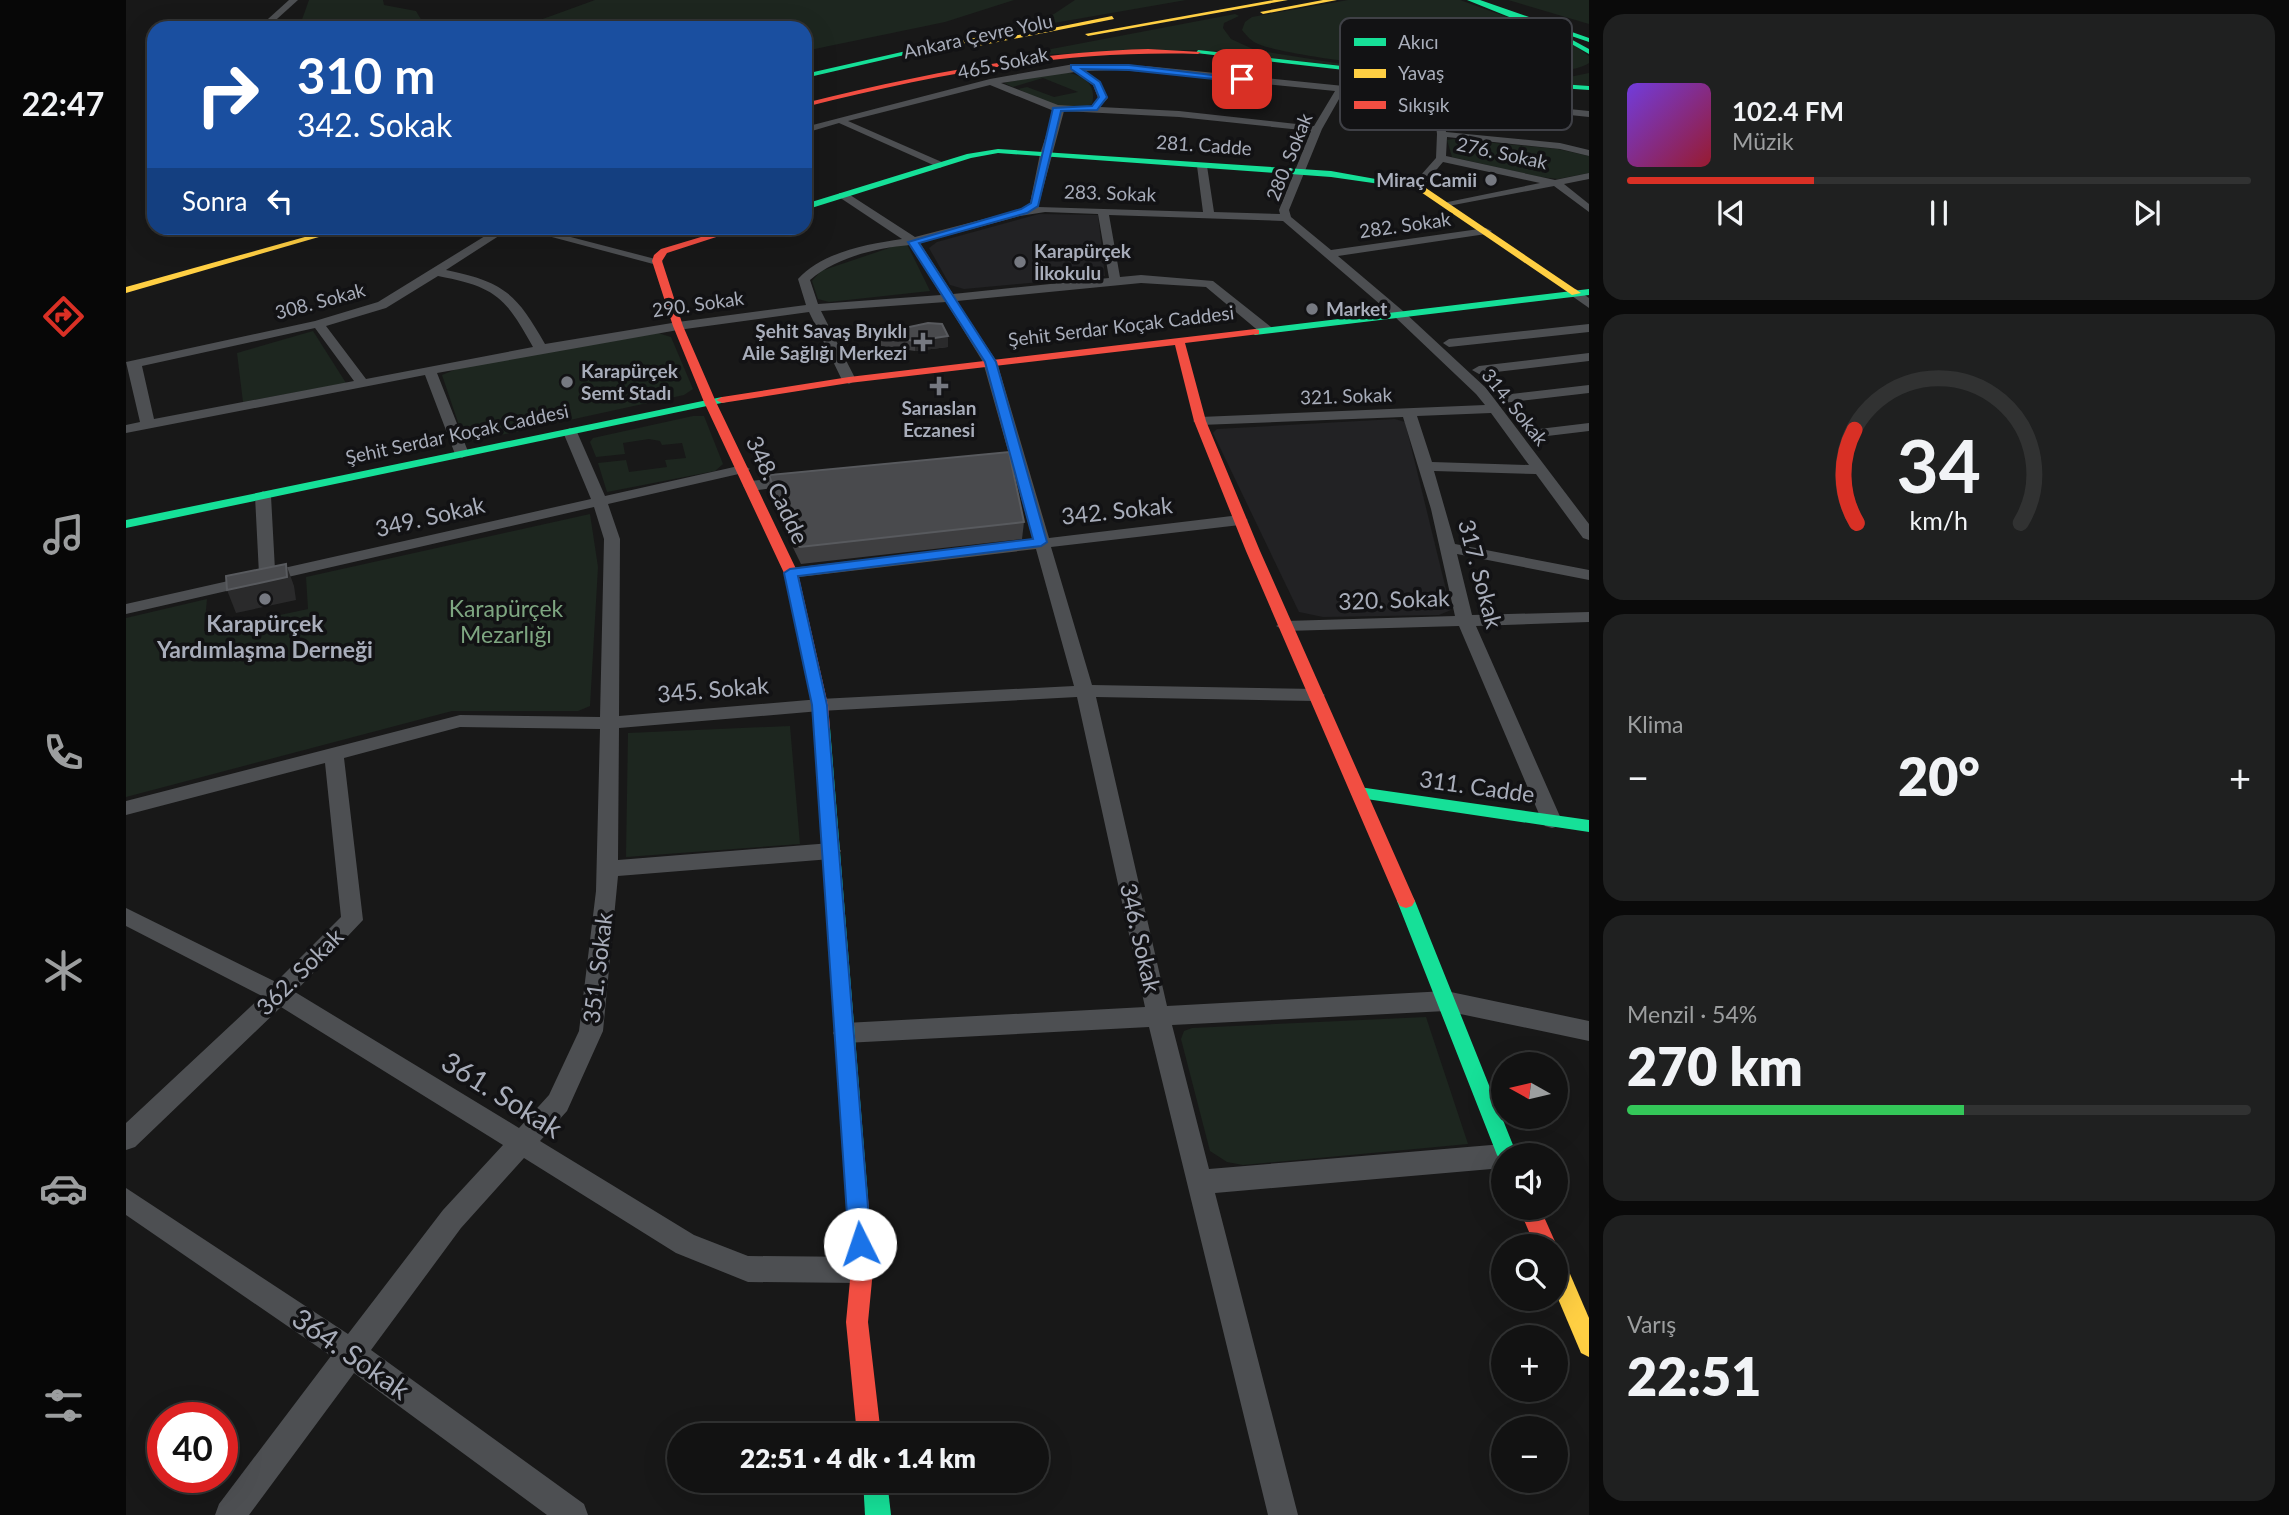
<!DOCTYPE html>
<html lang="tr">
<meta charset="utf-8">
<style>
:root{--surface:#121212;--page:#1f2020;--text:#f1f3f6;--muted:#9c9e9f;--line:#313232;--accent:#d93025}
body{margin:0;font-family:Lato,sans-serif;background:var(--page);color:var(--text);height:100vh;display:flex;flex-direction:column;font-size:26px;white-space:nowrap}
*{box-sizing:border-box;margin:0}
p{font-size:23px;color:var(--muted)}
.icon{flex:none;width:38px;height:38px;fill:none;stroke:currentColor;stroke-width:2;stroke-linecap:round;stroke-linejoin:round}
.map{position:relative;flex:1;overflow:hidden}
.panel{display:flex;flex-direction:column;gap:14px;padding:14px;background:#0a0a0a;width:700px}
.panel>*{flex:none}
.hud{position:absolute;left:21px;top:21px;width:665px;height:214px;border-radius:21px;box-shadow:0 7px 28px #0002,0 0 0 2px var(--line);background:#1a4fa0;color:#fff;overflow:hidden}
.needle{width:46px;rotate:278deg}
.controls{position:absolute;left:1365px;top:1052px;display:grid;gap:14px}
.controls a{display:grid;place-items:center;width:77px;height:77px;border-radius:50%;background:var(--surface);box-shadow:0 7px 28px #0002,0 0 0 2px var(--line);font-size:35px}
.speed{position:absolute;left:21px;top:1402px;display:flex;gap:14px;font-size:35px;font-weight:700;text-align:center}
.speed>*{display:grid;place-content:center;width:91px;height:91px;border-radius:50%;background:var(--surface);box-shadow:0 7px 28px #0002,0 0 0 2px var(--line);line-height:1}
.speed .limit{border:10px solid #d22;background:#fff;color:#111}
.pin{position:absolute;display:grid;place-items:center;width:60px;height:60px;color:#fff;margin:-30px;border-radius:14px;box-shadow:0 4px 10px #0006}
.me{position:absolute;width:77px;margin:-38px;rotate:356deg;stroke-linejoin:round;filter:drop-shadow(0 0 5px #0008)}
.turn{display:flex;align-items:center;gap:24px;height:147px;padding:0 35px;font-size:32px}
.turn .icon{width:91px;height:91px;stroke-width:2.5}
.turn b{display:block;font-size:49px;line-height:60px}
.then{display:flex;align-items:center;height:66px;padding:0 35px;background:#0003;gap:14px;font-size:26px}
.big{font-size:52px;font-weight:800;line-height:1.1}
.panel .tile{flex:1;display:flex;flex-direction:column;justify-content:center;gap:10px;min-width:0;padding:0 24px;border-radius:21px;background:var(--page)}
.panel .dial{align-items:center;gap:0}
.dial svg{height:182px;overflow:visible;fill:none;stroke:var(--line);stroke-width:7;stroke-linecap:round;text-anchor:middle}
.dial text{fill:var(--text);stroke:none}
.song{display:flex;align-items:center;gap:21px}
.cover{width:84px;height:84px;border-radius:10px;background:linear-gradient(135deg,hsl(260 70% 55%),hsl(350 70% 35%))}
.played{height:7px;border-radius:4px;background:linear-gradient(90deg,var(--accent) 30%,var(--line) 30%)}
.keys{display:flex;justify-content:space-around;direction:ltr}
.heat{display:flex;justify-content:space-between;align-items:center;font-size:38px;direction:ltr}
.charge{height:10px;border-radius:5px;background:linear-gradient(90deg,#34c759 54%,var(--line) 0)}
.trip{position:absolute;left:541px;top:1423px;width:382px;height:70px;border-radius:35px;background:var(--surface);box-shadow:0 7px 28px #0002,0 0 0 2px var(--line);font-weight:800;line-height:70px;text-align:center}
main{display:flex;flex:1;min-height:0}
.tab-bar{display:flex;flex-direction:column;width:126px;justify-content:space-around;align-items:center;background:#070707;color:var(--muted)}
.tab-bar .icon{width:49px;height:49px}
.tab-bar .selected{color:var(--accent)}
.tab-bar b{font-size:32px;color:var(--text)}
.map>svg:first-child{display:block}
.built{fill:#222224}
.green{fill:#1d261f}
.lines{fill:none;stroke-linecap:round;stroke-linejoin:round}
.street{fill:#4d4f52;fill-rule:evenodd}
.fast{fill:#16e098;fill-rule:evenodd}
.slow{fill:#ffcf43;fill-rule:evenodd}
.jam{fill:#f24e42;fill-rule:evenodd}
.wall{fill:#3e3e40}
.shaded-wall{fill:#2a2a2b}
.building{fill:#494a4d;stroke:#585a5e;stroke-width:2}
.route{fill:#1a73e8;stroke:#114b97;stroke-width:2}
.poi-dot{fill:#767981;stroke:#121214;stroke-width:2.5}
.labels{text-anchor:middle;stroke-width:7;stroke-linejoin:round;paint-order:stroke}
.far-street-label{font-size:19px;fill:#a8adba;stroke:#121214}
.far-poi-label{font-size:19px;font-weight:bold;fill:#a8adba;stroke:#121214;text-anchor:start}
.street-label{font-size:23px;fill:#a8adba;stroke:#121214}
.park-label{font-size:23px;fill:#7ea681;stroke:#121214}
.poi-label{font-size:23px;font-weight:bold;fill:#a8adba;stroke:#121214}
.near-street-label{font-size:28px;fill:#a8adba;stroke:#121214}
.key{fill:#121214;stroke:#3f4046;stroke-width:2}
.key-label{font-size:19px;fill:#a8adba}
</style>
<main>
<nav class="tab-bar">
<b>22:47</b>
<svg class="icon selected" aria-label="directions" viewBox="0 0 24 24"><path d="M12 3l9 9-9 9-9-9zM9 14v-3h6M13 9l2 2-2 2"/></svg>
<svg class="icon" aria-label="music" viewBox="0 0 24 24"><path d="M9 18V5l10-2v13"/><circle cx="6" cy="18" r="3"/><circle cx="16" cy="16" r="3"/></svg>
<svg class="icon" aria-label="phone" viewBox="0 0 24 24"><path d="M5 4h4l2 5-3 2q2 4 5 5l2-3 5 2v4C11 20 4 13 5 4z"/></svg>
<svg class="icon" aria-label="climate" viewBox="0 0 24 24"><path d="M12 3v18M4 7l16 10M4 17L20 7"/></svg>
<svg class="icon" aria-label="car" viewBox="0 0 24 24"><path d="M5 17H2v-5l4-1 3-4h7l3 4 3 1v5h-3M9 17h6M6 11h13"/><circle cx="7" cy="17" r="2"/><circle cx="17" cy="17" r="2"/></svg>
<svg class="icon" aria-label="filters" viewBox="0 0 24 24"><path d="M4 7h16M4 17h16"/><circle cx="9" cy="7" r="2"/><circle cx="15" cy="17" r="2"/></svg>
</nav>
<div class="map">
<svg width="1463" height="1515" viewBox="0 0 1463 1515">
<rect width="100%" height="100%" fill="#181818"/>
<g class="built">
<polygon points="913,214 972,215 979,276 838,289 824,285 803,248 811,242"/>
<polygon points="1269,419 1279,422 1325,610 1313,615 1197,617 1173,612 1087,433 1091,429"/>
</g>
<g class="green">
<polygon points="183,0 257,0 258,5 290,11 300,28 173,28"/>
<polygon points="469,0 888,0 819,22 679,51 679,28 392,28"/>
<polygon points="949,0 1060,0 905,27 898,25 928,14"/>
<path d="M1222,0H1334L1438,38L1463,56V63C1430,88 1176,62 1132,44C1125,41 1121,36 1116,30L1119,22L1126,17Z"/>
<polygon points="1382,0 1463,0 1463,24"/>
<polygon points="1109,14 1113,16 1098,23 1097,28 1105,39 1129,50 1254,70 1407,79 1434,79 1463,73 1463,87 1358,81 1069,50 894,55"/>
<path d="M934,71C953,74 972,81 966,104C943,116 914,99 892,89L901,87L928,97L952,92L917,78L887,87L878,83Z"/>
<polygon points="1327,139 1432,149 1463,156 1463,173 1432,179 1414,177 1326,157 1321,140"/>
<polygon points="775,244 781,244 804,291 703,302 692,299 686,281 695,271"/>
<polygon points="187,331 220,383 117,402 111,353"/>
<polygon points="532,333 545,337 567,389 558,395 348,441 337,437 316,375 333,368"/>
<polygon points="567,416 578,416 597,464 589,471 481,492 472,463 500,460 503,472 541,467 539,460 560,458 556,443 536,445 534,441 523,439 497,443 499,454 470,457 464,442 467,438"/>
<polygon points="464,514 472,567 464,706 452,711 326,711 0,797 0,618 81,599 78,631 182,609 180,577"/>
<polygon points="664,726 674,844 500,857 502,733"/>
<polygon points="1300,1017 1342,1144 1117,1165 1101,1162 1084,1151 1055,1039 1058,1031 1066,1028"/>
</g>
<g class="lines">
<g class="street">
<polygon points="163,0 172,0 141,28 132,28"/>
<path d="M948,64L1020,66L1463,111V117L1316,102L1320,132L1434,143L1463,150V156L1434,149L1321,137L1320,156L1429,180L1463,173V179L1438,184L1463,204V212L1428,186L1317,207V203L1414,183L1317,162L1295,188H1287V184L1310,158L1311,134L1307,101L1217,92L1196,129L1163,210L1165,217L1205,250L1360,228L1366,231L1360,234L1212,256L1277,311L1360,388L1463,524V540L1457,538L1410,474L1308,471L1329,544L1463,570V580L1331,554L1346,615L1463,612V622L1350,626L1436,821L1433,826L1426,828L1419,826L1416,821L1333,626L1159,631L1150,626L1159,621L1329,616L1305,509L1277,417L1074,425L1067,421L1074,417L1359,405L1350,394L1269,317L1157,221L983,215L994,277L1015,275L1087,281L1145,327V333H1135L1080,287L1015,283L831,301L871,362L923,538L1114,515L1122,520L1114,525L925,547L966,685L1190,689L1199,695L1190,701L970,697L1041,1006L1320,991L1463,1021V1041L1320,1011L1046,1025L1083,1169L1377,1144L1386,1148L1389,1155H1377V1168L1089,1193L1172,1515H1142L1023,1027L719,1043L711,1040L707,1033L711,1026L719,1023L1019,1007L951,697L694,711L493,728L492,860L705,843L712,846L715,851L712,856L705,859L492,876L477,1031L441,1111L414,1141L568,1235L622,1256L736,1257L746,1261L750,1270L746,1279L736,1283L622,1282L550,1253L398,1158L335,1228L245,1350L458,1504L462,1515H421L228,1373L123,1515H89L93,1504L205,1356L0,1215V1188L222,1334L317,1210L377,1145L155,1007L9,1147L0,1150V1123L136,996L0,926V908L150,982L215,917L199,763L0,815V801L334,715L474,717L478,539L468,507L0,614V604L133,574L129,496L137,491L145,496L149,570L465,499L437,432L444,428L451,432L479,496L617,465L624,469L617,473L482,504L494,539L493,716L694,699L948,686L910,549L665,578L657,573L665,568L907,540L857,362L820,302L695,311L730,380L723,384L716,380L683,312L552,330L311,373L343,454L336,458L329,454L299,375L0,433V425L14,422L0,362L189,321L252,302L372,228H385L320,270C378,282 390,293 419,344L552,322L680,305L672,279C696,252 742,244 776,239L713,197V193H721L789,237L893,210L904,203L914,154L928,111L864,85L722,121L818,163L819,165L814,168L713,123L679,133V127L864,79ZM992,70L1020,72L1209,91L1188,126L1053,111L974,107L982,98L974,82L959,71ZM949,72L967,85L972,98L965,107L932,105L875,83ZM938,111L1053,117L1185,131L1153,210L1154,214L1088,212L1081,166L1076,163L1071,166L1077,212L912,207ZM919,212L972,214L983,278L827,294L794,243L894,216ZM784,245L815,295L692,304L684,280C711,257 750,248 784,245ZM312,276C369,287 379,296 407,347L240,379L200,326L260,308ZM189,328L228,381L28,419L16,366ZM1365,413L1403,465L1306,462L1291,416ZM334,727L474,729L470,891L453,1031L423,1095L393,1128L169,992L237,920L218,758Z"/>
<polygon points="392,228 410,228 537,261 531,265"/>
<polygon points="1450,289 1463,298 1463,308 1446,296 1446,290"/>
<polygon points="1463,324 1463,332 1323,347 1317,343 1323,339"/>
<polygon points="1463,353 1463,361 1353,374 1346,370 1353,366"/>
<polygon points="1463,385 1463,393 1377,403 1370,399 1377,395"/>
<polygon points="1463,423 1463,431 1413,437 1406,433 1413,429"/>
<polygon points="670,476 675,478 678,481 675,484 625,491 617,486 625,481"/>
</g>
<g class="fast">
<polygon points="1341,0 1354,0 1463,38 1463,42 1407,23 1439,36 1463,49 1463,54 1435,38"/>
<polygon points="811,44 813,47 679,78 679,74"/>
<polygon points="1072,50 1288,74 1463,86 1463,90 1288,78 1070,53"/>
<polygon points="872,149 1205,171 1272,183 1268,186 1205,177 872,153 845,158 679,210 679,204 841,154"/>
<polygon points="1463,289 1463,295 1129,335 1124,332 1129,329"/>
<polygon points="596,397 602,400 600,402 0,528 0,520"/>
<polygon points="696,723 704,728 742,1198 739,1205 731,1208 723,1205 720,1198 688,728"/>
<polygon points="1233,787 1463,820 1463,832 1227,797 1225,793"/>
<polygon points="1280,894 1286,896 1289,901 1391,1155 1377,1155 1377,1163 1371,1155 1271,901 1274,896"/>
<polygon points="737,1480 761,1480 765,1515 739,1515"/>
</g>
<g class="slow">
<polygon points="1148,0 1162,0 962,36 959,34"/>
<polygon points="1197,0 1211,0 1137,14 1134,12"/>
<polygon points="986,16 988,19 852,46 849,44"/>
<polygon points="872,33 874,36 790,53 787,51"/>
<polygon points="1268,180 1294,184 1455,293 1446,295 1289,188 1265,185 1264,183"/>
<polygon points="211,228 224,228 0,293 0,287"/>
<polygon points="1430,1257 1438,1260 1463,1318 1463,1357 1455,1353 1430,1294"/>
</g>
<g class="jam">
<path d="M1022,49L1075,52L1072,54C935,50 811,74 679,107V103C792,75 905,52 1022,49Z"/>
<polygon points="605,228 618,228 541,253 536,261 557,326 590,402 672,573 702,705 704,728 696,733 688,728 686,705 658,573 578,402 547,326 526,261 528,255 535,249"/>
<polygon points="1129,329 1133,330 1133,334 1059,343 1080,421 1134,551 1289,901 1286,906 1280,908 1274,906 1271,901 1120,551 1068,421 1049,345 723,383 596,403 590,400 596,397 723,377"/>
<polygon points="731,1188 739,1191 742,1198 747,1270 742,1322 755,1435 731,1435 720,1322 725,1270 720,1198 723,1191"/>
<polygon points="1393,1208 1414,1208 1431,1246 1430,1249 1430,1246 1409,1246"/>
</g>
</g>
<g class="wall">
<polygon points="755,333 822,336 822,347 789,351 755,346"/>
<polygon points="643,475 898,522 896,539 675,564 655,523 644,492"/>
</g>
<g class="shaded-wall">
<polygon points="822,336 822,347 789,351 789,341"/>
<polygon points="160,564 168,586 170,600 110,613 101,590"/>
</g>
<g class="building">
<polygon points="802,323 816,324 822,336 789,341 755,336 755,333"/>
<polygon points="883,452 898,522 674,547 654,507 643,475"/>
<polygon points="160,564 161,577 101,590 100,576"/>
</g>
<polygon class="route" points="945,65 1003,65 1119,79 1116,82 1003,70 956,69 974,82 981,97 971,110 935,111 912,206 901,213 793,243 870,362 921,542 915,546 672,576 701,705 745,1244 742,1252 734,1255 726,1252 723,1244 686,705 658,573 664,569 907,539 859,362 782,242 895,209 905,203 927,108 966,106 973,97 968,85 945,69"/>
<g class="poi-dot">
<circle cx="1365" cy="180" r="7"/>
<circle cx="894" cy="262" r="7"/>
<circle cx="1186" cy="309" r="7"/>
<path d="M793.5 331.5h7v7h7v7h-7v7h-7v-7h-7v-7h7z"/>
<circle cx="441" cy="382" r="7"/>
<path d="M809.5 375.5h7v7h7v7h-7v7h-7v-7h-7v-7h7z"/>
<circle cx="139" cy="599" r="7"/>
</g>
<g class="labels">
<g class="far-street-label">
<text transform="translate(852 36) rotate(-12)" y="7">Ankara Çevre Yolu</text>
<text transform="translate(877 63) rotate(-12)" y="7">465. Sokak</text>
<text transform="translate(1078 145) rotate(4)" y="7">281. Cadde</text>
<text transform="translate(1376 153) rotate(12)" y="7">276. Sokak</text>
<text transform="translate(1163 157) rotate(-68)" y="7">280. Sokak</text>
<text transform="translate(984 193) rotate(2)" y="7">283. Sokak</text>
<text transform="translate(1279 225) rotate(-8)" y="7">282. Sokak</text>
<text transform="translate(194 301) rotate(-15)" y="7">308. Sokak</text>
<text transform="translate(572 304) rotate(-8)" y="7">290. Sokak</text>
<text transform="translate(995 326) rotate(-7)" y="7">Şehit Serdar Koçak Caddesi</text>
<text transform="translate(1220 396) rotate(-2)" y="7">321. Sokak</text>
<text transform="translate(1389 407) rotate(51)" y="7">314. Sokak</text>
<text transform="translate(331 434) rotate(-12)" y="7">Şehit Serdar Koçak Caddesi</text>
</g>
<g class="far-poi-label">
<text x="1351" y="187" text-anchor="end">Miraç Camii</text>
<text x="908" y="258">Karapürçek<tspan x="908" dy="22">İlkokulu</tspan></text>
<text x="1200" y="316">Market</text>
<text x="781" y="338" text-anchor="end">Şehit Savaş Bıyıklı<tspan x="781" dy="22">Aile Sağlığı Merkezi</tspan></text>
<text x="455" y="378">Karapürçek<tspan x="455" dy="22">Semt Stadı</tspan></text>
<text x="813" y="415" text-anchor="middle">Sarıaslan<tspan x="813" dy="22">Eczanesi</tspan></text>
</g>
<g class="street-label">
<text transform="translate(651 490) rotate(65)" y="8">348. Cadde</text>
<text transform="translate(991 511) rotate(-6)" y="8">342. Sokak</text>
<text transform="translate(304 517) rotate(-13)" y="8">349. Sokak</text>
<text transform="translate(1354 574) rotate(75)" y="8">317. Sokak</text>
<text transform="translate(1268 600) rotate(-2)" y="8">320. Sokak</text>
<text transform="translate(587 690) rotate(-5)" y="8">345. Sokak</text>
<text transform="translate(1351 787) rotate(8)" y="8">311. Cadde</text>
<text transform="translate(1014 938) rotate(77)" y="8">346. Sokak</text>
<text transform="translate(472 968) rotate(-83)" y="8">351. Sokak</text>
<text transform="translate(174 972) rotate(-45)" y="8">362. Sokak</text>
</g>
<g class="park-label">
<text x="380" y="617">Karapürçek<tspan x="380" dy="26">Mezarlığı</tspan></text>
</g>
<g class="poi-label">
<text x="139" y="632">Karapürçek<tspan x="139" dy="26">Yardımlaşma Derneği</tspan></text>
</g>
<g class="near-street-label">
<text transform="translate(376 1095) rotate(32)" y="10">361. Sokak</text>
<text transform="translate(225 1354) rotate(35)" y="10">364. Sokak</text>
</g>
</g>
<rect x="1214" y="18" width="232" height="112" rx="10" class="key"/>
<rect x="1228" y="38" width="32" height="8" fill="#16e098"/>
<rect x="1228" y="69" width="32" height="9" fill="#ffcf43"/>
<rect x="1228" y="101" width="32" height="8" fill="#f24e42"/>
<g class="key-label">
<text x="1272" y="49">Akıcı</text>
<text x="1272" y="80">Yavaş</text>
<text x="1272" y="112">Sıkışık</text>
</g>
</svg>
<div class="controls">
<a><svg class="needle" viewBox="-14 -14 28 28"><path d="M0-13l5 13h-10z" fill="#e53935"/><path d="M0 13l5-13h-10z" fill="#9c9e9f"/></svg></a>
<a><svg class="icon" aria-label="sound" viewBox="0 0 24 24"><path d="M4 9h4l5-4v14l-5-4H4zM17 9q2 3 0 6"/></svg></a>
<a><svg class="icon" aria-label="search" viewBox="0 0 24 24"><circle cx="10" cy="10" r="6"/><path d="M15 15l6 6"/></svg></a>
<a>+</a>
<a>−</a>
</div>
<div class="speed"><div class="limit">40</div></div>
<div class="pin" style="left:1116px;top:79px;background:#d93025"><svg class="icon" aria-label="arrive" viewBox="0 0 24 24"><path d="M6 21V4h12l-3 4 3 4H6"/></svg></div>
<svg class="me" style="left:734px;top:1244px" viewBox="-20 -20 40 40"><circle r="19" fill="#fff"/><path d="M0-13L10 11 0 6-10 11z" fill="#1a73e8"/></svg>
<div class="trip">22:51 · 4 dk · 1.4 km</div>
<div class="hud">
<div class="turn"><svg class="icon" aria-label="right" viewBox="0 0 24 24"><path d="M7 20v-9h11M14 6l5 5-5 5"/></svg><div><b>310 m</b>342. Sokak</div></div>
<div class="then">Sonra<svg class="icon" aria-label="left" viewBox="0 0 24 24"><path d="M17 20v-9H6M10 6l-5 5 5 5"/></svg></div>
</div>
</div>
<section class="panel">
<div class="tile">
<div class="song"><i class="cover"></i><div><b>102.4 FM</b><p>Müzik</p></div></div>
<div class="played"></div>
<div class="keys"><svg class="icon" aria-label="previous" viewBox="0 0 24 24"><path d="M18 5L8 12l10 7zM5 5v14"/></svg><svg class="icon" aria-label="pause" viewBox="0 0 24 24"><path d="M8 5v14M16 5v14"/></svg><svg class="icon" aria-label="next" viewBox="0 0 24 24"><path d="M6 5l10 7-10 7zM19 5v14"/></svg></div>
</div>
<div class="tile dial"><svg viewBox="0 0 100 80">
<path d="M14 69A42 42 0 1 1 86 69"/>
<path d="M14 69A42 42 0 0 1 13 28" stroke="#d93025"/>
<text x="50" y="56" font-size="32" font-weight="700">34</text>
<text x="50" y="72" font-size="11">km/h</text>
</svg></div>
<div class="tile"><p>Klima</p>
<div class="heat"><a>−</a><b class="big">20°</b><a>+</a></div>
</div>
<div class="tile"><p>Menzil · 54%</p><b class="big">270 km</b><div class="charge"></div></div>
<div class="tile"><p>Varış</p><b class="big">22:51</b></div>
</section>
</main>
